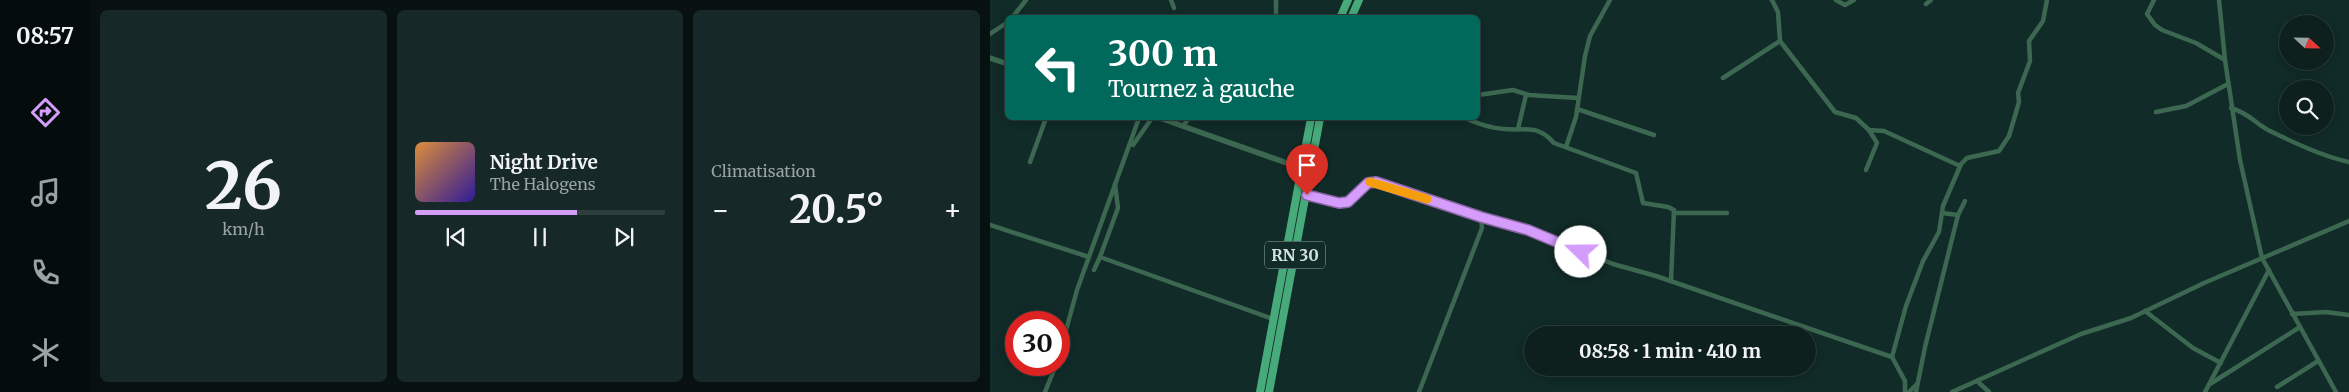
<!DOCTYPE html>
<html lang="fr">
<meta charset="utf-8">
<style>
:root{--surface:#0d201e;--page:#162827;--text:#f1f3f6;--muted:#9aa3a4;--line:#2d3e3c;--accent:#d49cfb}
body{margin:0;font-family:Merriweather,serif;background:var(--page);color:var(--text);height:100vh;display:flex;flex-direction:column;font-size:19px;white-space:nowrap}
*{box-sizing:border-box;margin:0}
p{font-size:16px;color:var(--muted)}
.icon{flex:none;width:28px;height:28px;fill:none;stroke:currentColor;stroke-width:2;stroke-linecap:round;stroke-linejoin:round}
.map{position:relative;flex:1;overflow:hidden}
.details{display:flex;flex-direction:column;gap:10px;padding:10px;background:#071210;width:900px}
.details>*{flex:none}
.guide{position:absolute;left:15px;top:15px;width:475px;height:105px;border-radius:8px;box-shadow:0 2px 12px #0003,0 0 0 1px var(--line);background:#00695c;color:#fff;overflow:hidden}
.needle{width:32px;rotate:112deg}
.fabs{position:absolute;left:1289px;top:15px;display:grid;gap:10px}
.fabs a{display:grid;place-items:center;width:55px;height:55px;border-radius:50%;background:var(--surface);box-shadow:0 2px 12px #0003,0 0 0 1px var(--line);font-size:25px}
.speed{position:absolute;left:15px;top:311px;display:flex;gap:10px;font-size:25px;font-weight:700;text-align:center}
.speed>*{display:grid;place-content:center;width:65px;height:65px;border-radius:50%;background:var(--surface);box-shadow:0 2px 12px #0003,0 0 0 1px var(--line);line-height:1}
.speed .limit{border:8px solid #d22;background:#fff;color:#111}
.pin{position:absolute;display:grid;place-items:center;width:42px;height:42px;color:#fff;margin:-51px -21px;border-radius:50% 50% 50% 0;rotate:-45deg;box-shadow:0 0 5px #0007}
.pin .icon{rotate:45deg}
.me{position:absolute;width:55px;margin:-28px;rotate:292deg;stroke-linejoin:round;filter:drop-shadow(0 0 4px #0008)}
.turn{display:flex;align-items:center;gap:18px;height:105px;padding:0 20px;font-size:22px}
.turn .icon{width:65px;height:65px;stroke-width:2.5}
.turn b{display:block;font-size:35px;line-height:42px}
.big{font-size:38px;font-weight:700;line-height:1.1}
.details .tile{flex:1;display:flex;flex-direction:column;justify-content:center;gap:8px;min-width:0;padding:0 18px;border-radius:8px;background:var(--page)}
.details .dial{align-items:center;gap:0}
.dial b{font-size:65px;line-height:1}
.song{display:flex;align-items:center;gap:15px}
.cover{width:60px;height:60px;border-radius:8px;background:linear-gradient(135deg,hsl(30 70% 55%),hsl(250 70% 35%))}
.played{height:5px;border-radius:2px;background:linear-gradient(90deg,var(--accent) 65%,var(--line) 65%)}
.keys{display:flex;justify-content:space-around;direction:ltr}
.heat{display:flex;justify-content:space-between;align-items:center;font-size:28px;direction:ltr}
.details .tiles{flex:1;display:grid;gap:10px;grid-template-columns:repeat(3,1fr)}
.trip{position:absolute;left:534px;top:326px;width:292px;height:50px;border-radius:25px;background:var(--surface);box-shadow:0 2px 12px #0003,0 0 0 1px var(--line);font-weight:700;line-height:50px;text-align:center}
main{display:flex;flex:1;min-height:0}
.tab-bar{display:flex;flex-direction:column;width:90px;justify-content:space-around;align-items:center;background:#050d0c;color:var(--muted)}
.tab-bar .icon{width:35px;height:35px}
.tab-bar .current{color:var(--accent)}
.tab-bar b{font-size:22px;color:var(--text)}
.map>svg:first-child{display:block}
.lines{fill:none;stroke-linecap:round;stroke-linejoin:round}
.minor{stroke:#3c6851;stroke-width:4.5}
.tertiary{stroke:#3c6851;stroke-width:5.5}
.primary{stroke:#47aa7a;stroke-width:8}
.route-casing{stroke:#8a65a3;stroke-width:12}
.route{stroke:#d49cfb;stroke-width:9}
.slow{stroke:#f59e0b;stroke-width:9}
.labels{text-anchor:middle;stroke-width:5;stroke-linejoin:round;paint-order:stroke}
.shield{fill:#112b28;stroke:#99aba8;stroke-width:1}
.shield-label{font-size:16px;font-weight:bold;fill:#d3e2df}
</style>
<main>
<nav class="tab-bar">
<b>08:57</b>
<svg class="icon current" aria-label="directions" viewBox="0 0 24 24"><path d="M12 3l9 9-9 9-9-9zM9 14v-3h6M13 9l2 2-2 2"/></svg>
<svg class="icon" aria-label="music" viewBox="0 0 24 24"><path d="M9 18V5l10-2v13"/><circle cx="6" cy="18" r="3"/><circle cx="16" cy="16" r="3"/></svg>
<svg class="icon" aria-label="phone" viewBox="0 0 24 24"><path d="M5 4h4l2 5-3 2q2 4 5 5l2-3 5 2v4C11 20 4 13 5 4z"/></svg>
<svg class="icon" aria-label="climate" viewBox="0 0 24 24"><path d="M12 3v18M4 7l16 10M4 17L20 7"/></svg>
</nav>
<section class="details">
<div class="tiles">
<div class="tile dial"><b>26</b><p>km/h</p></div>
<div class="tile">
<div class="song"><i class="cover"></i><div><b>Night Drive</b><p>The Halogens</p></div></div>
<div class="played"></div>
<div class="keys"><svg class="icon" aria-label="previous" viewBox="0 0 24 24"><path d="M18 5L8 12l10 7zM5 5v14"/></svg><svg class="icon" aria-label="pause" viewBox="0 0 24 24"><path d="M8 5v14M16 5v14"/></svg><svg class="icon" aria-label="next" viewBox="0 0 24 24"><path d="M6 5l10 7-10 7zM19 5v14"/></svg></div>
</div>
<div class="tile"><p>Climatisation</p>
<div class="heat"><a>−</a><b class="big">20.5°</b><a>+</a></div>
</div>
</div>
</section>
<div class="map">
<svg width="1359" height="392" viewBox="0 0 1359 392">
<rect width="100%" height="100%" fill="#112b28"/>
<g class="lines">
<g class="minor">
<polyline points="181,0 184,8"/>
<polyline points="286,0 286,18"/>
<polyline points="782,0 788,12 790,41 845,112 866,118 879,130 894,131 970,166"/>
<polyline points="846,0 855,5 864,0"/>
<polyline points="1164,0 1157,14 1165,25 1172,30 1206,43 1235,60"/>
<polyline points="1229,0 1235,60 1250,160 1272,258 1346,392"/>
<polyline points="936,4 941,0"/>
<polyline points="22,18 36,0"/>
<polyline points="0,34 18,22"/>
<polyline points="733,78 790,41"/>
<polyline points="488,95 523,90 539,95 588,98"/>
<path d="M1241,108C1261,114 1265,124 1282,132C1307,144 1332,156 1359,162"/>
<polyline points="587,109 664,135"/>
<polyline points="1166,112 1196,106 1238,84"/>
<path d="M475,118C488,124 500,128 514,129C536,131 548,124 564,143L646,173L653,203L678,207L684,210L681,281"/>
<polyline points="193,126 199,118"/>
<polyline points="528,129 536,95"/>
<polyline points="143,145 162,118"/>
<polyline points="576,147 586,117 595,56 600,36 620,0"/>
<polyline points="40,162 56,118"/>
<polyline points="876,170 887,143 879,130"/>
<polyline points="317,195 349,203 358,202 378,183 386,182 491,217 538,230 623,264 666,276 902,357 915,381 915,392"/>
<polyline points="684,213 737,213"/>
<polyline points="952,213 968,215 975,201"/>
<polyline points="0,225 99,257"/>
<polyline points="110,257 128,208 125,184"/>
<polyline points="104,270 110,257 283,319"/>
<polyline points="1155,311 1203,348 1231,363"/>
<polyline points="1302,314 1336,312 1359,315"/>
<polyline points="69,356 87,290 149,118"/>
<polyline points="902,357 916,306 933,261 949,232 953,206 971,164 977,158 1009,151 1019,136 1029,102 1028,93 1040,61 1039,41 1053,21 1057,0"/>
<polyline points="987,381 999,392"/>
<polyline points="1220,384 1310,327"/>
<polyline points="1287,387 1328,361"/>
<polyline points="55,392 66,365"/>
<polyline points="429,392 492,228 491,217"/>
<polyline points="919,392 927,384"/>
<polyline points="926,392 935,347 968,215"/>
<polyline points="962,392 1091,334 1141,318 1214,283 1359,221"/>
<polyline points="1215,392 1279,270"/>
</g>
<g class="tertiary">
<polyline points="0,58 18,64"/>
<polyline points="170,118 311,168"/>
</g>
<g class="primary">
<polyline points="350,18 358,0"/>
<polyline points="361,18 369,0"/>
<polyline points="270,392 321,118"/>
<polyline points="279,392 330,118"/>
</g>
</g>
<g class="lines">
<g class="route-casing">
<polyline id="route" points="317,195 349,203 358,202 378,183 386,182 491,217 538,230 591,252"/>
</g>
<use href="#route" class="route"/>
<polyline class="slow" points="380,182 437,199"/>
</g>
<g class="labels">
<rect class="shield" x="275" y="241.5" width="60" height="27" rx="4"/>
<g class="shield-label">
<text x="305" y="261">RN 30</text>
</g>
</g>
</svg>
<div class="fabs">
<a><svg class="needle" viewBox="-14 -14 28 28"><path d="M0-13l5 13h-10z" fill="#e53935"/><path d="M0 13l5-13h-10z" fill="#9aa3a4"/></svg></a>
<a><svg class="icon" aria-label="search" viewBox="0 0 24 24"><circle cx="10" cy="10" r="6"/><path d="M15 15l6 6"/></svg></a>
</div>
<div class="speed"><div class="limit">30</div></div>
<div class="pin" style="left:317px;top:195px;background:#d93025"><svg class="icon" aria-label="arrive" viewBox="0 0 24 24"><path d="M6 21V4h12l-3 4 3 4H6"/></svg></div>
<svg class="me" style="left:591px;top:252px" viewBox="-20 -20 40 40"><circle r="19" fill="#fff"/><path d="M0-13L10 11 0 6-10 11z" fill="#d49cfb"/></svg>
<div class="trip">08:58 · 1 min · 410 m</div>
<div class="guide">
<div class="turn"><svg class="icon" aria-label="left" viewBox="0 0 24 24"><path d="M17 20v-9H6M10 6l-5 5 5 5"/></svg><div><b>300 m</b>Tournez à gauche</div></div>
</div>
</div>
</main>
